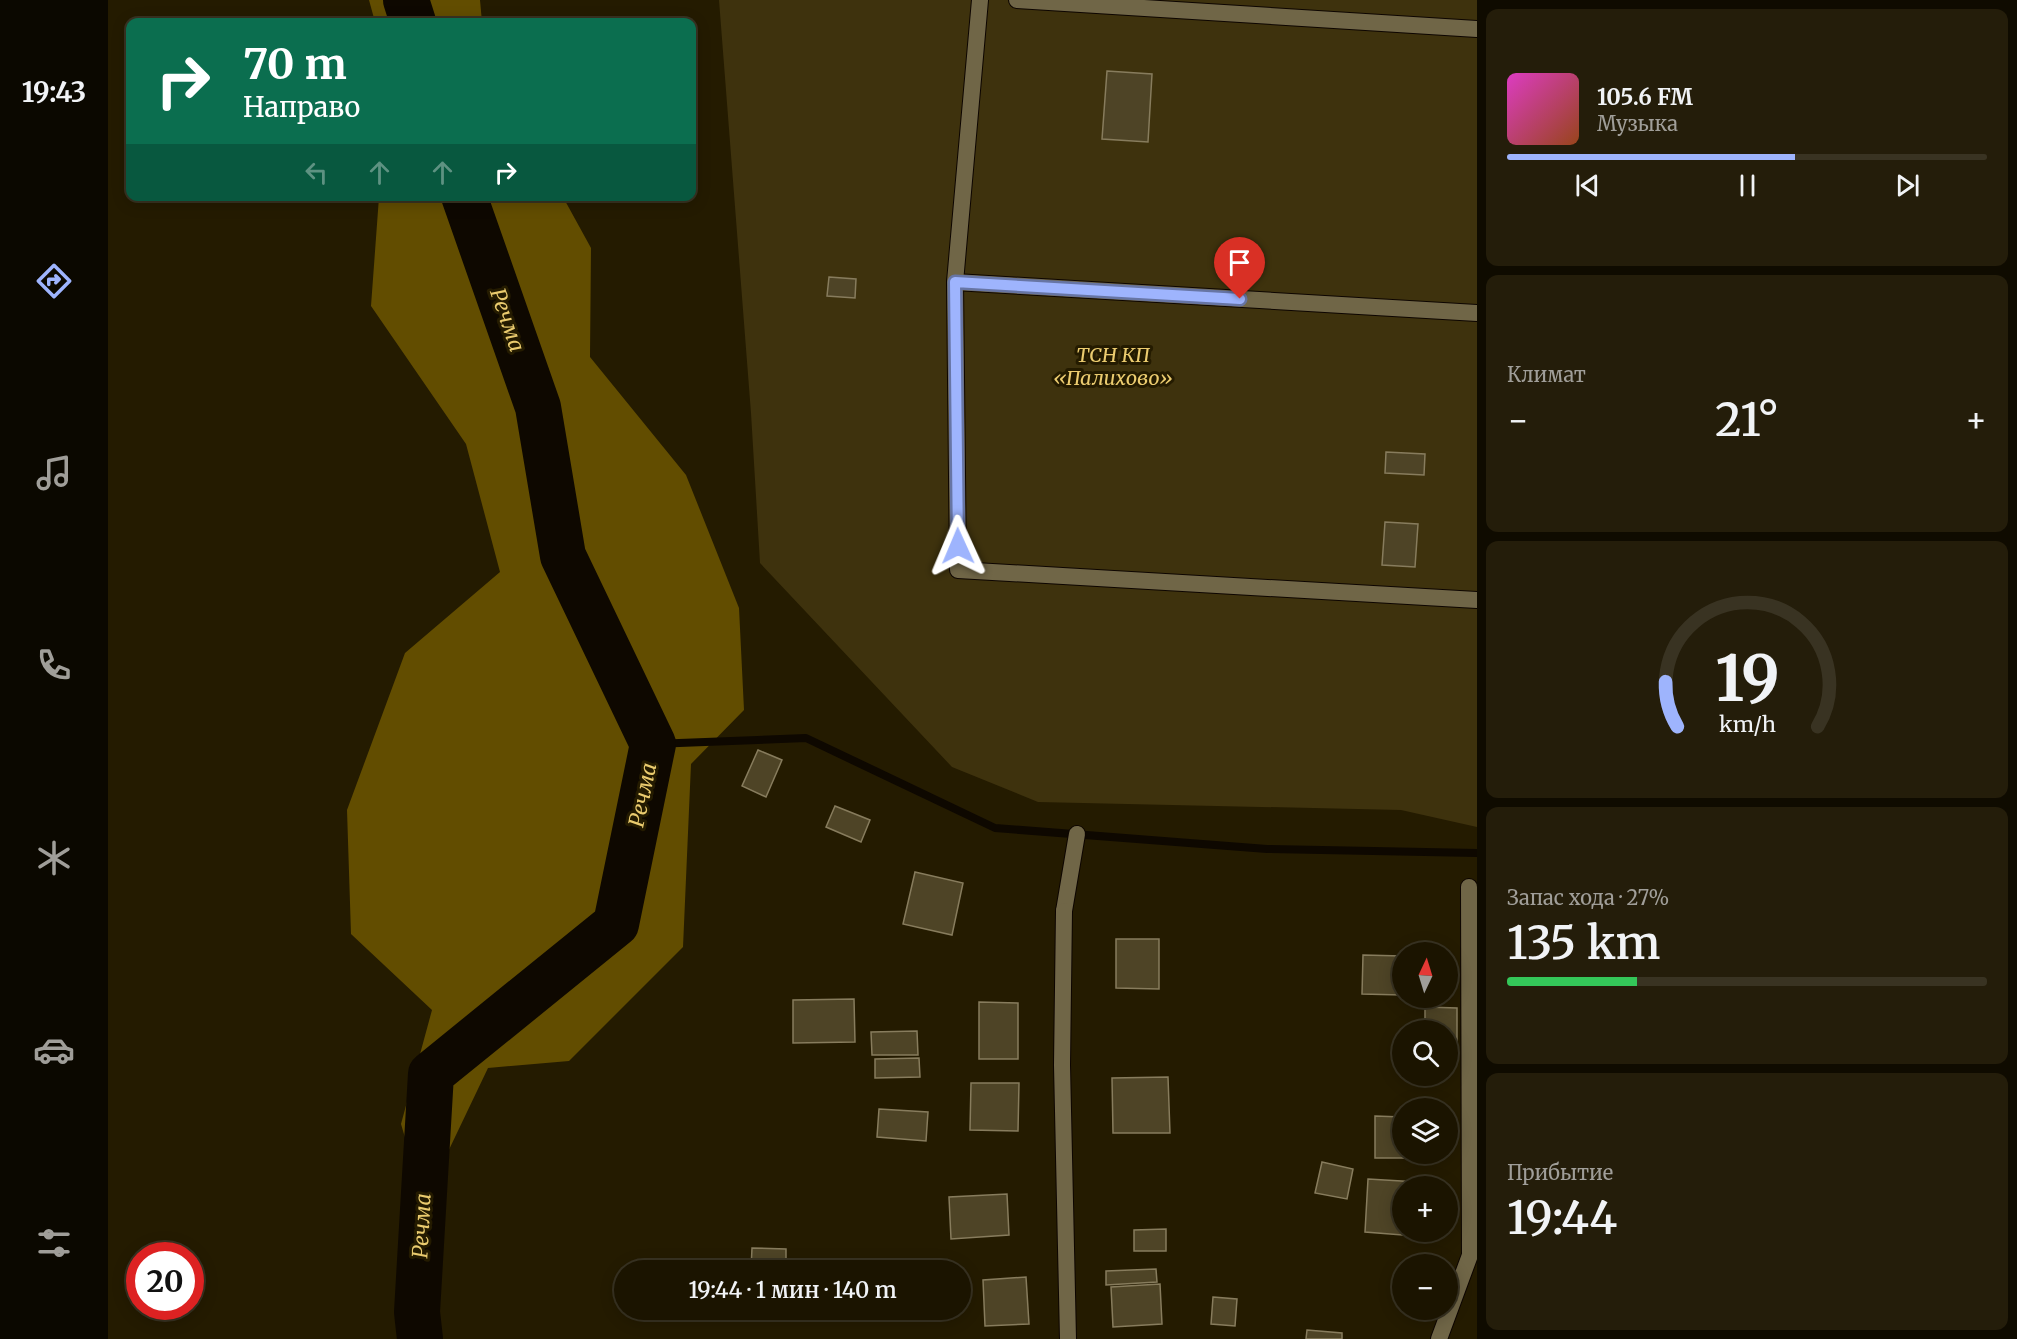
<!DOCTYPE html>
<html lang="ru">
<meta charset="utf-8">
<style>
:root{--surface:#1b1400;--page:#241d0a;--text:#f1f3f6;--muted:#a09e99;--line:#393322;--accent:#9eb4fd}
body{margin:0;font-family:Merriweather,serif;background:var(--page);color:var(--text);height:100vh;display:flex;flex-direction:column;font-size:22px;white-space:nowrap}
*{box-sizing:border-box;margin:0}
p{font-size:20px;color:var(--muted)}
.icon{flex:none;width:33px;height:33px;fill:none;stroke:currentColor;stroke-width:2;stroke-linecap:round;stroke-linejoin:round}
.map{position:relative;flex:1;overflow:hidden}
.panel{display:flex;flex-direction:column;gap:9px;padding:9px;background:#0f0b00;width:540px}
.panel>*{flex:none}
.guide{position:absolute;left:18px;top:18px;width:570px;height:183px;border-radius:12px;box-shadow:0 3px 15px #0003,0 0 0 2px var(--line);background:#0b6e4f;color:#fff;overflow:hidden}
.needle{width:39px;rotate:4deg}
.buttons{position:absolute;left:1284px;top:942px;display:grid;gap:12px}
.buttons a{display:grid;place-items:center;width:66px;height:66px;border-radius:50%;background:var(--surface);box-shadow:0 3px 15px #0003,0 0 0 2px var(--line);font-size:30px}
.speed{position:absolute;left:18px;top:1242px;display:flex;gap:12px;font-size:30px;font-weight:700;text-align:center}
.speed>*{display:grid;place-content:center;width:78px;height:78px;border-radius:50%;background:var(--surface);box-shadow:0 3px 15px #0003,0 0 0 2px var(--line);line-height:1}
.speed .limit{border:9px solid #d22;background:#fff;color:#111}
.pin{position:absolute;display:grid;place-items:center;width:51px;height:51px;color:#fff;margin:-62px -26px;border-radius:50% 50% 50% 0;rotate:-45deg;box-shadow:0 0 6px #0007}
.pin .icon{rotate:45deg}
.me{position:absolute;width:66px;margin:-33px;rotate:359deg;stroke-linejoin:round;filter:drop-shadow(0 0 4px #0008)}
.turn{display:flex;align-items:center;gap:21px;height:126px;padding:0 18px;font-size:27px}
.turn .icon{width:78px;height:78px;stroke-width:2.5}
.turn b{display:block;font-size:42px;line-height:51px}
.lanes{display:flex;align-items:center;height:57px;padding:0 18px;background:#0003;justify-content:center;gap:30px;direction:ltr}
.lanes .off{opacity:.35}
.big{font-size:45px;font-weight:600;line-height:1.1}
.panel .widget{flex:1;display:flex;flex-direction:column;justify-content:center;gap:9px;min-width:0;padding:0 21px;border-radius:12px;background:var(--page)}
.panel .dial{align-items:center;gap:0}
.dial svg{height:156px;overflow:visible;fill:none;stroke:var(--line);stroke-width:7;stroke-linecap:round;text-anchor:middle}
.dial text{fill:var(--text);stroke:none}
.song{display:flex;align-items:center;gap:18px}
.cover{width:72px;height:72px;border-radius:9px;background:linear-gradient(135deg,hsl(310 70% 55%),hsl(20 70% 35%))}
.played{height:6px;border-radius:3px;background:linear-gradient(90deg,var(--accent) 60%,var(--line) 60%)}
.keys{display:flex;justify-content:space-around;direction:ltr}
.heat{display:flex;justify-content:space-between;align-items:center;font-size:33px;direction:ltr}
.charge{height:9px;border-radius:4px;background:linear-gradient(90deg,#34c759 27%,var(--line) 0)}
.trip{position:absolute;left:506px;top:1260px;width:357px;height:60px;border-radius:30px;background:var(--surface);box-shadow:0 3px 15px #0003,0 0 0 2px var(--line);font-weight:600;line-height:60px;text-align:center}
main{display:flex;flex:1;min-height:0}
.menu{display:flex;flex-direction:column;width:108px;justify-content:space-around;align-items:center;background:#0b0800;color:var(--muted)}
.menu .icon{width:42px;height:42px}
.menu .active{color:var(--accent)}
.menu b{font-size:27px;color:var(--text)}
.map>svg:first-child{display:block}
.green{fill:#3e320d}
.forest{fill:#624d00}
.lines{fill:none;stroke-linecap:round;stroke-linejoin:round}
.stream{stroke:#0e0800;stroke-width:8}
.river{stroke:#0e0800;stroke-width:46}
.building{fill:#4e4426;stroke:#877c5d;stroke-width:1.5}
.service-casing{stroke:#0d0500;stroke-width:18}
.minor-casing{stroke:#0d0500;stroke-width:18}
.service{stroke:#706647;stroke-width:16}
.minor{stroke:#706647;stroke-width:16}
.route-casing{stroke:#6775a4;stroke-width:15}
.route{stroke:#9eb4fd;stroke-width:10}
.labels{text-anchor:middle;stroke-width:6;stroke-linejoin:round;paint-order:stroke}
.park-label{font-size:20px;font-style:italic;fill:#eccc6f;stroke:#241b00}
.water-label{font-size:21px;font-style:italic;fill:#eacb6e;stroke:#241b00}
</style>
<main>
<nav class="menu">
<b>19:43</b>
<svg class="icon active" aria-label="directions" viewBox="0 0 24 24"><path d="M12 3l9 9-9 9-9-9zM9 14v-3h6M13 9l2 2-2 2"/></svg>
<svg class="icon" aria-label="music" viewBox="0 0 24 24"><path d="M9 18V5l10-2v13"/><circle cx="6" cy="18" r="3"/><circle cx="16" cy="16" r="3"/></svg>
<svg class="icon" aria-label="phone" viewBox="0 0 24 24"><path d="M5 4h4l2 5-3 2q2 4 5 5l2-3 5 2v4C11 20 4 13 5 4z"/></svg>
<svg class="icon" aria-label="climate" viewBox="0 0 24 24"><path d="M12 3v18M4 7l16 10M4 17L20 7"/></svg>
<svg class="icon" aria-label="car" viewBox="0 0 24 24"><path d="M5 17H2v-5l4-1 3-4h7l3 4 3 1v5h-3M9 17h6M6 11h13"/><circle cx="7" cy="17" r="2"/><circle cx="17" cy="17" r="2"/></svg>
<svg class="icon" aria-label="filters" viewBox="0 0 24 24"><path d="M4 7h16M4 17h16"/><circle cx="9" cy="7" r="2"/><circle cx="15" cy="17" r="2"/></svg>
</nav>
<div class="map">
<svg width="1369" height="1339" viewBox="0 0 1369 1339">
<rect width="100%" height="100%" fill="#241b00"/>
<polygon class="green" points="611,0 1369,0 1369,827 1293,810 930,802 844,767 652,563 643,413"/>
<g class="forest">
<polygon points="261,0 372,0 374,22 267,22"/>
<polygon points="271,197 455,197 483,248 482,357 578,475 631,608 636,710 583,764 575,947 461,1061 380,1068 316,1202 293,1124 324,1010 243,934 239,810 297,653 392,572 358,444 263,306"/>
</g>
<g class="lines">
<polyline class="stream" points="545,744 698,738 887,828 1159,849 1369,853"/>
<g class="river">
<polyline points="298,0 305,22"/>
<polyline points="312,1339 309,1312 323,1074 508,924 545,744 455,556 430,407 356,196"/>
</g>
</g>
<g class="building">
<polygon points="999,71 1044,74 1040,142 994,139"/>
<polygon points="721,277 748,279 747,298 719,296"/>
<polygon points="1278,452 1317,454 1316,475 1277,473"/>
<polygon points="1277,522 1310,524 1307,567 1274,565"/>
<polygon points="650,750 674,760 658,797 634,786"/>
<polygon points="727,806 762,820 753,842 718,827"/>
<polygon points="807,872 855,883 844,935 795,924"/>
<polygon points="1008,939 1051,939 1051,989 1008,988"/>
<polygon points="1255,955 1294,956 1294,995 1254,994"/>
<polygon points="746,999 747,1042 685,1043 685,1000"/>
<polygon points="871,1002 910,1003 910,1059 871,1059"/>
<polygon points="1317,1007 1349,1008 1349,1045 1340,1045 1340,1030 1317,1030"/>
<polygon points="809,1031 810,1055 764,1055 763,1032"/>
<polygon points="811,1058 812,1077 767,1078 767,1059"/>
<polygon points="1060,1077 1062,1133 1005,1133 1004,1078"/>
<polygon points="863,1083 911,1083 910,1131 862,1130"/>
<polygon points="771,1109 820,1112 818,1141 769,1137"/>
<polygon points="1267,1116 1294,1117 1294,1154 1311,1154 1311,1158 1267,1158"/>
<polygon points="1214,1162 1245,1169 1239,1199 1207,1193"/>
<polygon points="1260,1179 1310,1182 1310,1186 1294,1186 1294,1232 1307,1232 1307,1236 1257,1232"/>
<polygon points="899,1194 901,1235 843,1239 841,1197"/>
<polygon points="1058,1229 1058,1251 1026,1251 1026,1230"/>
<polygon points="644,1248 678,1249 678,1270 643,1270"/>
<polygon points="1048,1269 1049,1282 998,1285 998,1271"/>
<polygon points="918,1277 921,1324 877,1326 875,1280"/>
<polygon points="1052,1284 1054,1324 1005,1327 1003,1287"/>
<polygon points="1105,1297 1129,1299 1127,1326 1103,1324"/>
<polygon points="1199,1330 1234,1333 1234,1339 1198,1339"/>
</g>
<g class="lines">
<g class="service-casing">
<g id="service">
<polyline points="872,0 847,282 850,570 1369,600"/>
<polyline points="909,0 1369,29"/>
<polyline points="847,282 1369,313"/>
<polyline points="956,911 969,834"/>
</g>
</g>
<g class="minor-casing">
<g id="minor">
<polyline points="956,911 954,1065 960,1339"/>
<polyline points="1331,1339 1362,1255 1361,887"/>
</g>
</g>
<use href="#service" class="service"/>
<use href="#minor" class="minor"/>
</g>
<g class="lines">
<g class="route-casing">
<polyline id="route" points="850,546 847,282 1132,299"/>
</g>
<use href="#route" class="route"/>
</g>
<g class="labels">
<g class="park-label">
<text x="1005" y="362">ТСН КП<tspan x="1005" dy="23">«Палихово»</tspan></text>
</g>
<g class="water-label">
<text transform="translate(399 320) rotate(71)" y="7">Речма</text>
<text transform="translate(535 795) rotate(-78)" y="7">Речма</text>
<text transform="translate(314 1226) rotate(-87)" y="7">Речма</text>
</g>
</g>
</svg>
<div class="buttons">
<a><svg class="needle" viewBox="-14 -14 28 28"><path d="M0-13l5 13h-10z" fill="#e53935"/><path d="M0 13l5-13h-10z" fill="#a09e99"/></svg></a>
<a><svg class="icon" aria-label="search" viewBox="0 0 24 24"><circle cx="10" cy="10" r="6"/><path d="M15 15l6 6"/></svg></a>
<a><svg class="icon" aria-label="layers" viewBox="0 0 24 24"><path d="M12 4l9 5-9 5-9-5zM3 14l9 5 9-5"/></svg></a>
<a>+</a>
<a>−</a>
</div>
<div class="speed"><div class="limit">20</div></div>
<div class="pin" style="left:1132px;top:299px;background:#d93025"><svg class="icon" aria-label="arrive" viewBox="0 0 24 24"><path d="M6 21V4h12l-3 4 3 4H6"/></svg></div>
<svg class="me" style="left:850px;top:546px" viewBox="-20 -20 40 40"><path d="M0-17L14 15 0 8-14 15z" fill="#9eb4fd" stroke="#fff" stroke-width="4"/></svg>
<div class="trip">19:44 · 1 мин · 140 m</div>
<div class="guide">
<div class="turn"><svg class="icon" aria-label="right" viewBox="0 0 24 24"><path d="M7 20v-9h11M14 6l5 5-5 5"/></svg><div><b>70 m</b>Направо</div></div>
<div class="lanes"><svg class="icon off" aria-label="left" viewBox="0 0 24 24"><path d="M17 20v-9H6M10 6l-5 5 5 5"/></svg><svg class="icon off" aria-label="ahead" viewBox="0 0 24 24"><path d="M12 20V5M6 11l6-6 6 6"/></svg><svg class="icon off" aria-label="ahead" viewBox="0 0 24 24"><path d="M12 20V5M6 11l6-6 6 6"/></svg><svg class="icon" aria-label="right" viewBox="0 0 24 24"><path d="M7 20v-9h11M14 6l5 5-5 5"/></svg></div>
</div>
</div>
<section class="panel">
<div class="widget">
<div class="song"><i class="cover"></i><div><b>105.6 FM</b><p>Музыка</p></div></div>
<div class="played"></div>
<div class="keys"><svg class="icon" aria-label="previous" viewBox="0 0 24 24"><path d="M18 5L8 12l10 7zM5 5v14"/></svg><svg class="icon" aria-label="pause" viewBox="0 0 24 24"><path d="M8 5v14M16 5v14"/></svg><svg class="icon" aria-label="next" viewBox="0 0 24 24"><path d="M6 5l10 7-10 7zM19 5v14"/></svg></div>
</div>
<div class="widget"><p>Климат</p>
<div class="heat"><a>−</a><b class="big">21°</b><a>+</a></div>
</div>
<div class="widget dial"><svg viewBox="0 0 100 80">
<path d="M14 69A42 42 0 1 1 86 69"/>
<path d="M14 69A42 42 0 0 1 8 46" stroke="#9eb4fd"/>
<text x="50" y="56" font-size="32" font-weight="700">19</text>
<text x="50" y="72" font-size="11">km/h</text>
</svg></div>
<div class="widget"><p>Запас хода · 27%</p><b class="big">135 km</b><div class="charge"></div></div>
<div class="widget"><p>Прибытие</p><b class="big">19:44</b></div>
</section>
</main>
